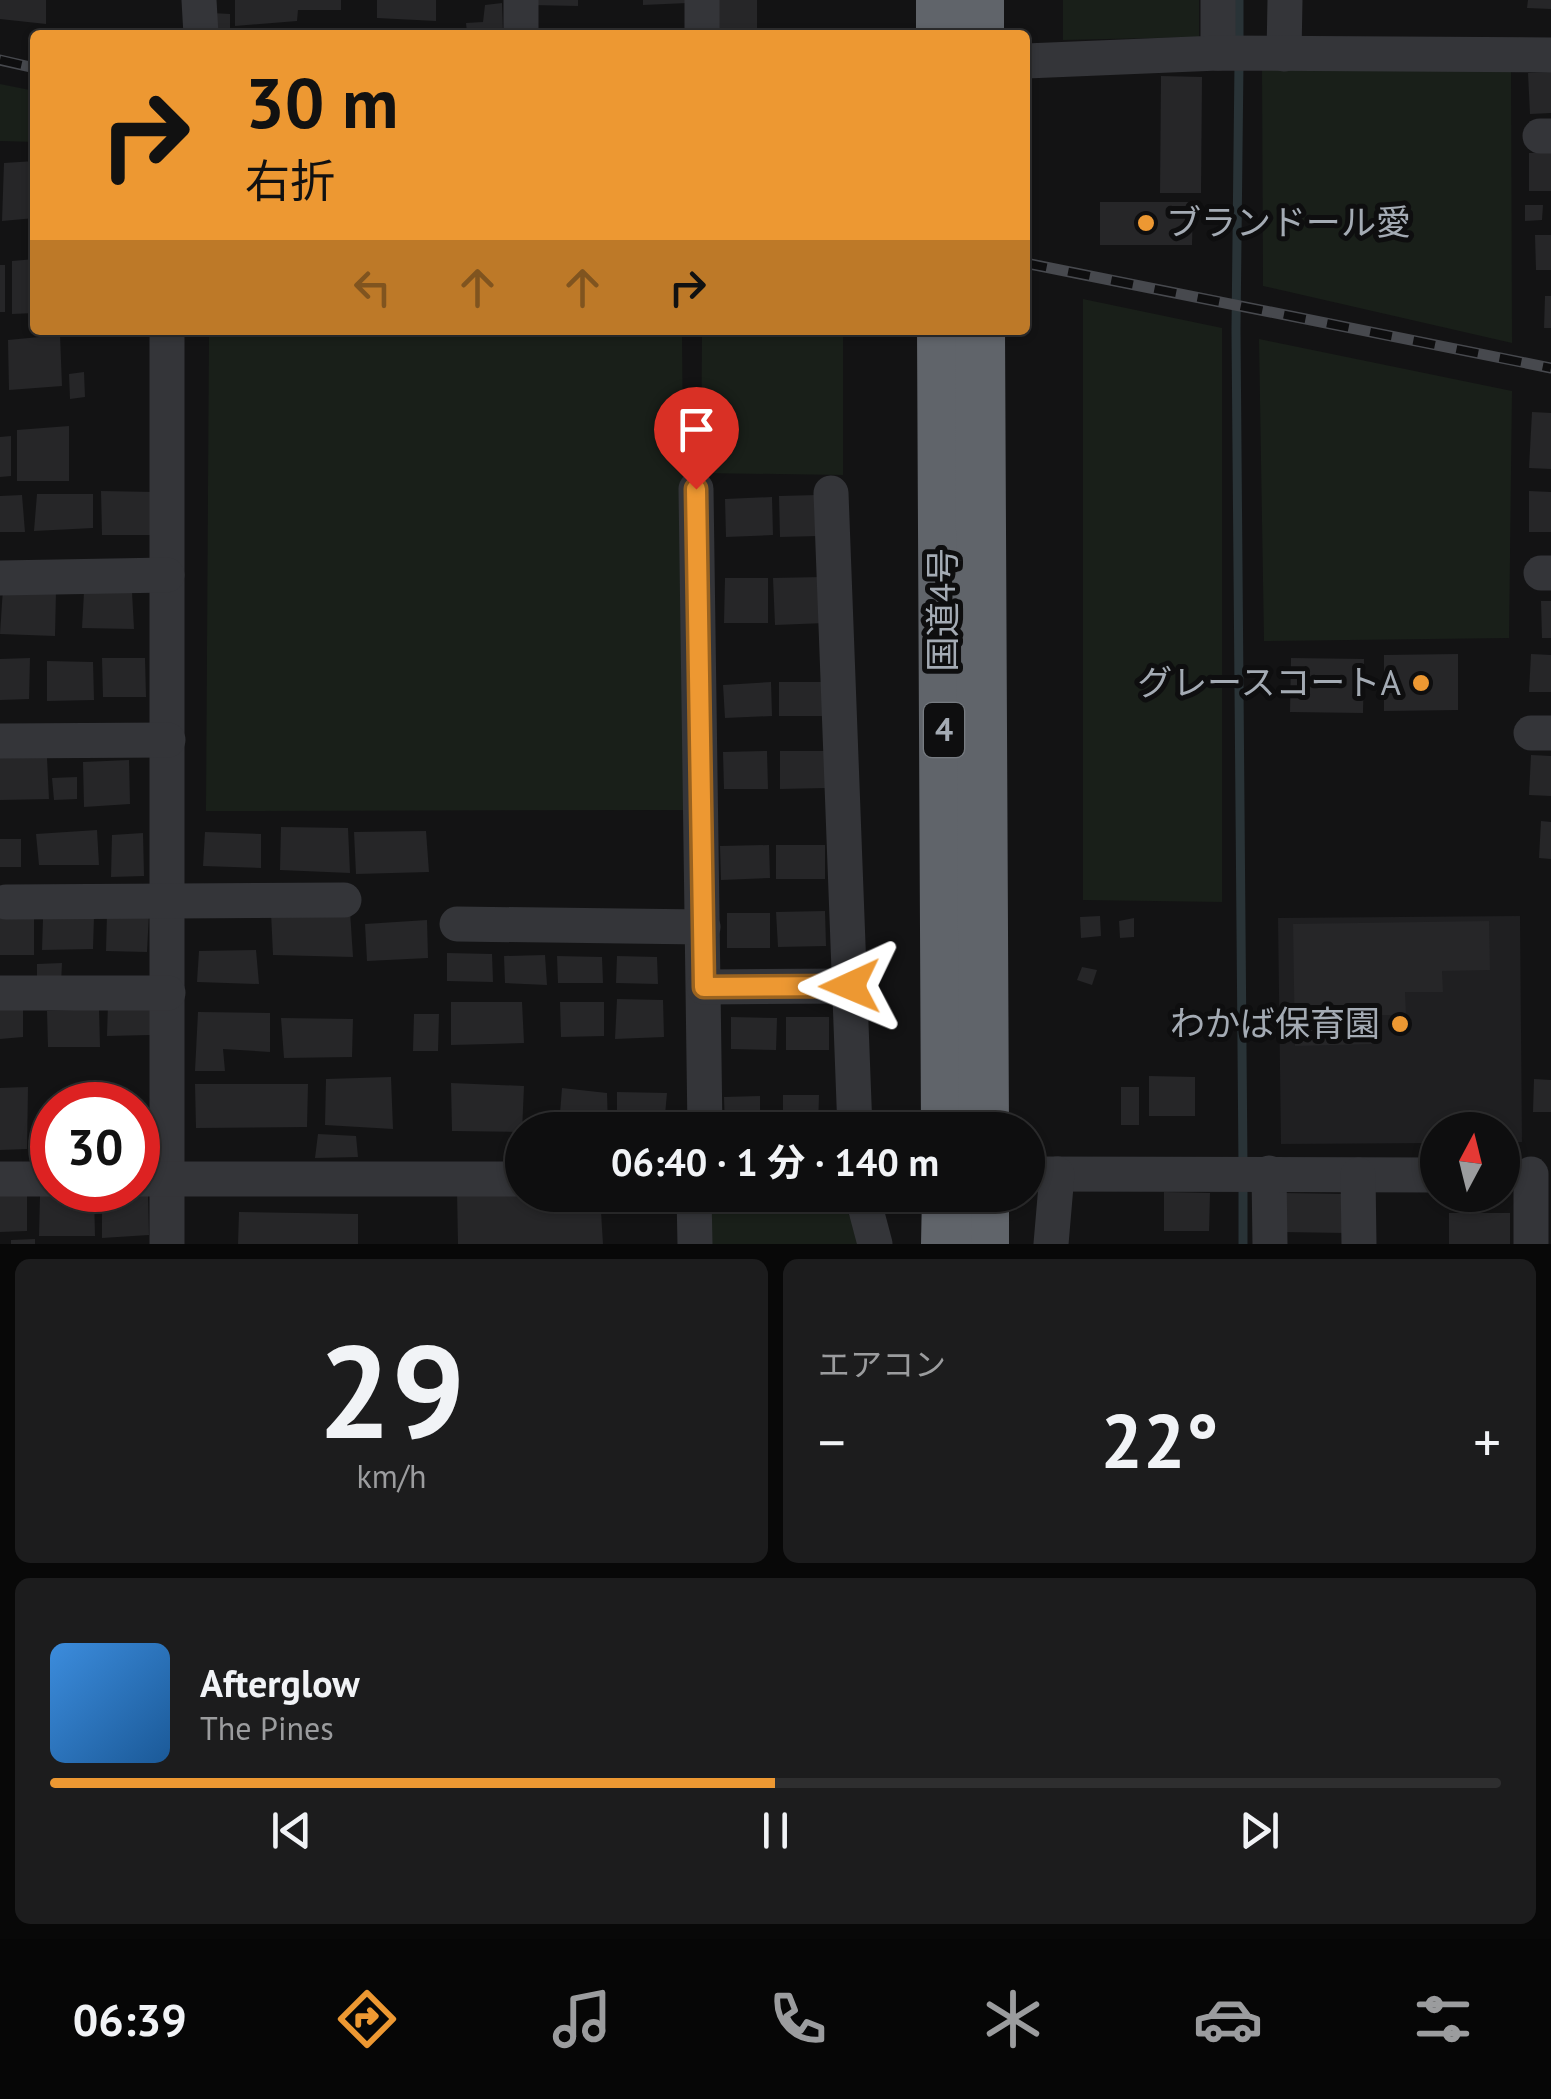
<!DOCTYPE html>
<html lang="ja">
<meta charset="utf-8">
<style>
:root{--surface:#0e0e0f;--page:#1c1c1d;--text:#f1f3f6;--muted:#9b9c9e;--line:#2e2e2f;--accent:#ed9832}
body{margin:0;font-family:"PT Sans","Noto Sans JP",sans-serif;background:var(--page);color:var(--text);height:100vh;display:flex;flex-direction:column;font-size:38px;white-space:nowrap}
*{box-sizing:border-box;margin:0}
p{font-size:32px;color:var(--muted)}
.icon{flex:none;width:55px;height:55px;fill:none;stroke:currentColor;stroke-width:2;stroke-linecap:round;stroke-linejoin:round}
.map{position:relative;height:1244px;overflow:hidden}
.side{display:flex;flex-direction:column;gap:15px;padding:15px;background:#080808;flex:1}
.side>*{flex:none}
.top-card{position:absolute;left:30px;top:30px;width:1000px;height:305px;border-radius:10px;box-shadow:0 2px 8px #0004,0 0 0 2px var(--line);background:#ed9832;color:#111;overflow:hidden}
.needle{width:65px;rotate:7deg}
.tools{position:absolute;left:1420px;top:1112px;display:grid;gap:20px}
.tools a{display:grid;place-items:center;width:100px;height:100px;border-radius:50%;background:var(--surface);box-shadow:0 2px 8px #0004,0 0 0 2px var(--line);font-size:50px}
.speed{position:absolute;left:30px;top:1082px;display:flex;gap:20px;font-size:50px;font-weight:700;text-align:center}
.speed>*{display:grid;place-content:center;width:130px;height:130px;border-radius:50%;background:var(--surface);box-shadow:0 2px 8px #0004,0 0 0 2px var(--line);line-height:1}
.speed .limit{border:15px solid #d22;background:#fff;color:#111}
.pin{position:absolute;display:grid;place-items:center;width:85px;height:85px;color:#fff;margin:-102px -42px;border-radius:50% 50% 50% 0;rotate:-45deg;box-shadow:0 0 10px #0007}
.pin .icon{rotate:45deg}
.me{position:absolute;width:110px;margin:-55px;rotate:269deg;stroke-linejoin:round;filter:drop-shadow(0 0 8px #0008)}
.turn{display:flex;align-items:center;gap:35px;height:210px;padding:0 50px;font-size:45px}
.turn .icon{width:130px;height:130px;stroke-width:2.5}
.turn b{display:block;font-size:70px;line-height:85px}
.lanes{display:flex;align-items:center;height:95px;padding:0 50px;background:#0003;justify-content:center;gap:50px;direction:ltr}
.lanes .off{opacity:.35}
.big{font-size:75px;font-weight:700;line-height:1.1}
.side .tile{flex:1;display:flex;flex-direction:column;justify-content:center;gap:15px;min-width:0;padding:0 35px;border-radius:15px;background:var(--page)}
.side .dial{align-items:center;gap:0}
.dial b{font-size:130px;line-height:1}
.song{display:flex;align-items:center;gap:30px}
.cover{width:120px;height:120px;border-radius:15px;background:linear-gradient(135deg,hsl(210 70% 55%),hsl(210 70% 35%))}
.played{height:10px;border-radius:5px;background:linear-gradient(90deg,var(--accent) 50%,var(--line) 50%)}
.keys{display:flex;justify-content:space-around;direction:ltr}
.heat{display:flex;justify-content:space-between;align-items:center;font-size:55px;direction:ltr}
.side .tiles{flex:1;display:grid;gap:15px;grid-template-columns:1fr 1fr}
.tile:last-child{grid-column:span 2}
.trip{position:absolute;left:505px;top:1112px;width:540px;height:100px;border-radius:50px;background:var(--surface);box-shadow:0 2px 8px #0004,0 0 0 2px var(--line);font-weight:700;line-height:100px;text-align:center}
.tabs{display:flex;height:160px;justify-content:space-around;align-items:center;background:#060606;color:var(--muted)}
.tabs .icon{width:70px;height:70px}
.tabs .active{color:var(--accent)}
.tabs b{font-size:45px;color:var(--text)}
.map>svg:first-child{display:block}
.built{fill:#1f1f21}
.green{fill:#191f19}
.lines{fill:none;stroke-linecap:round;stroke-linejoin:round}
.stream{stroke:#293337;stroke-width:9}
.building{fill:#262628}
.minor{stroke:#343539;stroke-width:35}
.highway{stroke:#60646a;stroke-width:50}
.rail-casing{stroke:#47494e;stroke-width:11}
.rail{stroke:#0e0e0f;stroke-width:8;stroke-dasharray:22;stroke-linecap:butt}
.route-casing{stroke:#9a6320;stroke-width:25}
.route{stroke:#ed9832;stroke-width:18}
.poi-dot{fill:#ed9832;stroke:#0e0e0f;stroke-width:4}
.labels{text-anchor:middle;stroke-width:10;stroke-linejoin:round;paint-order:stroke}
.shield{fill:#0e0e0f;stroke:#777c82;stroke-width:2.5}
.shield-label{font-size:32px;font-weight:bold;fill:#a4abb4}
.poi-label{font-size:35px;fill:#a4abb4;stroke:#0e0e0f;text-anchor:end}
.street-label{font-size:35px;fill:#a4abb4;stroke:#0e0e0f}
</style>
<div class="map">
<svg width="1551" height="1244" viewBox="0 0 1551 1244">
<rect width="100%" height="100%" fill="#131314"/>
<polygon class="built" points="1520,916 1522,1142 1503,1142 1502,1130 1438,1130 1437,1143 1281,1144 1278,918"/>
<g class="green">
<polygon points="1063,0 1199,0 1199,37 1063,40"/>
<polygon points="1511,63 1512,343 1263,286 1262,65"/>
<polygon points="0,84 35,91 35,142 0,141"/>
<polygon points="1083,299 1222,328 1222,902 1083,900"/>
<polygon points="209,330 682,330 686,810 206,811"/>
<polygon points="702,330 843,330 843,475 701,473"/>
<polygon points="1259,339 1512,391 1509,638 1264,641"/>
<polygon points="702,1195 840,1195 862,1244 704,1244"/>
</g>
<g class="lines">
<g class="stream">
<polyline points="1239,47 1239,0"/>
<polyline points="1239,63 1236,329 1243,1167"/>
<polyline points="1243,1183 1243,1244"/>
</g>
</g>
<g class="building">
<polygon points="0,0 46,0 46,24 0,19"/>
<polygon points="235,0 341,0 341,10 298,10 297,21 235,26"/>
<polygon points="377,0 436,0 436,21 377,18"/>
<polygon points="531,0 578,0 578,6 531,5"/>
<polygon points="643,0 688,0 688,3 643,5"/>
<polygon points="714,0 757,0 757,32 716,34"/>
<polygon points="1528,0 1551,0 1551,9 1527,8"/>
<polygon points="502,3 503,32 467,33 466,23 483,22 485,5"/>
<polygon points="211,13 230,14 230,35 210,35"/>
<polygon points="1551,72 1551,113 1530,114 1528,73"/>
<polygon points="1161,76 1202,77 1201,193 1160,193"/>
<rect x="1529" y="153" width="22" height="38"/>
<polygon points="35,161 35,218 2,221 4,163"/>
<polygon points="1100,202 1193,202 1192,245 1100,245"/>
<polygon points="1525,205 1543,205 1542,220 1525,221"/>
<polygon points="1535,235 1551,235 1551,270 1536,270"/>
<polygon points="35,259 35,313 12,314 12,261"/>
<rect x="0" y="265" width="5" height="47"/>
<polygon points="1545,296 1551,296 1551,328 1544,328"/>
<polygon points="60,335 62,386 9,390 8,340"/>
<polygon points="84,372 85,397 70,399 69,374"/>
<polygon points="1532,412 1551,413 1551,469 1529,468"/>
<polygon points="69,426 69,481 17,481 17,430"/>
<polygon points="11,436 11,476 0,477 0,437"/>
<polygon points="101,491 155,492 156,535 102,535"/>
<polygon points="1529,491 1551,492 1551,532 1529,532"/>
<polygon points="37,494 93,494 93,528 34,531"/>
<polygon points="22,495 25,532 0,532 0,496"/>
<polygon points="817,495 818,536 780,537 779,496"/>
<polygon points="772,497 773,535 726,537 725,499"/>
<polygon points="823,577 825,623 775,625 773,578"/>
<polygon points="725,578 768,578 768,623 724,623"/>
<polygon points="3,588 56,591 55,636 0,634"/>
<polygon points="84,592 132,592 134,629 82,628"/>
<polygon points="1541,601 1551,601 1551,638 1542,638"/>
<polygon points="1458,654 1458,710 1384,711 1384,655"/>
<polygon points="1531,654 1551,655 1551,692 1529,692"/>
<polygon points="30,658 29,699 0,700 0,659"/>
<polygon points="102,658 145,658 146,697 103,697"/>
<polygon points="1291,658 1364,659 1363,713 1290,712"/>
<polygon points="47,661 93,662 94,700 47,701"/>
<polygon points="771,682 772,716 725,718 723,685"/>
<rect x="779" y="682" width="47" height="34"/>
<polygon points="767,751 768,789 724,789 723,752"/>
<polygon points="780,751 826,751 826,788 780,789"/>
<polygon points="1531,755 1551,756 1551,796 1529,795"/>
<polygon points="0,758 47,758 49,799 0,800"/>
<polygon points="129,760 130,804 84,807 83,762"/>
<polygon points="77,777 77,799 54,800 52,778"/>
<polygon points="1541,821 1551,822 1551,859 1539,858"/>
<polygon points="281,827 348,828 350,873 280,870"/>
<polygon points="97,830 99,865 39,865 36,834"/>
<polygon points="426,831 429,872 356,874 354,832"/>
<polygon points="205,832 261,834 261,868 203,866"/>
<polygon points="143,833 144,876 111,877 112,835"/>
<rect x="0" y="839" width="21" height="28"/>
<polygon points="769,845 770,878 721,880 720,846"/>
<rect x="776" y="845" width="49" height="34"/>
<polygon points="350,911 353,957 273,955 271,912"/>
<polygon points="825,911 826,946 778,947 776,912"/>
<polygon points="149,913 147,952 106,951 107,914"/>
<rect x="727" y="913" width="43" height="35"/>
<rect x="0" y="915" width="34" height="40"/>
<polygon points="94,916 93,949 42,950 43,918"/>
<polygon points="1100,916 1101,936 1081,938 1080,917"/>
<polygon points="1134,918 1134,937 1120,938 1119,921"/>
<polygon points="427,920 428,958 367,961 365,924"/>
<polygon points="1489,921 1490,970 1442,971 1443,992 1405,992 1406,1015 1371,1015 1372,1044 1295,1046 1293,924"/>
<polygon points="256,950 259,984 197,982 199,951"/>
<polygon points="447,953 492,954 493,982 447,981"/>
<polygon points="545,955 547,985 505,983 504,956"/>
<polygon points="557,956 602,957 603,983 558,983"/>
<polygon points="617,956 657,957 658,984 616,983"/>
<polygon points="62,963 61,984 37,983 37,964"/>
<polygon points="1082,967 1097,970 1092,985 1077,980"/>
<polygon points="617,999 663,1000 664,1037 615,1039"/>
<polygon points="451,1002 522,1002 524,1043 451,1045"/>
<polygon points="560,1002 604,1002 604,1036 561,1037"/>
<polygon points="108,1003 151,1004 150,1035 107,1036"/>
<polygon points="0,1004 23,1004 23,1037 0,1039"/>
<polygon points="99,1009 100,1047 48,1047 47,1011"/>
<polygon points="198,1012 270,1013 270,1052 223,1049 225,1071 195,1071"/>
<polygon points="414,1014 439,1014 438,1051 413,1051"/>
<polygon points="731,1017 777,1018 776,1050 731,1049"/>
<rect x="786" y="1017" width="43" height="33"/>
<polygon points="281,1018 353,1019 352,1057 284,1058"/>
<polygon points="1149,1076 1195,1077 1195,1116 1149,1116"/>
<polygon points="391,1077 393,1129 325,1125 326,1079"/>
<polygon points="1534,1079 1551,1080 1551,1112 1533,1112"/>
<polygon points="451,1083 524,1086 522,1132 452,1131"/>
<polygon points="195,1084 308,1084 307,1127 196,1128"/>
<polygon points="28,1087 27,1149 0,1150 0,1088"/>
<rect x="1121" y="1087" width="18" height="38"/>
<polygon points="562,1088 607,1093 608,1126 559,1126"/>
<polygon points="617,1092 667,1093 664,1126 617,1125"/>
<polygon points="783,1095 819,1095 818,1129 783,1129"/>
<polygon points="760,1096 760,1130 725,1130 724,1097"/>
<polygon points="318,1134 356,1136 358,1157 315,1158"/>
<polygon points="457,1190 600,1195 603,1244 458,1244"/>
<polygon points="1164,1192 1210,1193 1209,1231 1164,1231"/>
<polygon points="0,1193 27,1193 27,1231 0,1232"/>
<polygon points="1283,1193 1346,1194 1346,1233 1282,1232"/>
<polygon points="94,1194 95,1236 39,1236 40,1196"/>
<polygon points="148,1194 149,1235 102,1238 102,1196"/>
<polygon points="239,1212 358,1214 358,1244 238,1244"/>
<rect x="1449" y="1213" width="61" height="31"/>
<polygon points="35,1239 35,1244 11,1244 11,1240"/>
</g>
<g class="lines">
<g class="minor">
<polyline points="199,0 201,35"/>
<polyline points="702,0 702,35"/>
<polyline points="521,35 521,0"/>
<polyline points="1218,53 1218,0"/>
<polyline points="1284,54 1285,0"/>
<polyline points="1026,61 1218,53 1551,55"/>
<polyline points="1540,136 1551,136"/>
<polyline points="167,330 167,1244"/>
<polyline points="696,489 705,1130"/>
<polyline points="831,493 855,1130"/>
<polyline points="1541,573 1551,573"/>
<polyline points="0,578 167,575"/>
<polyline points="1531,733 1551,733"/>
<polyline points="0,741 168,740"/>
<polyline points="6,902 344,900"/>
<polyline points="457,924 703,927"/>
<polyline points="704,987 849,986"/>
<polyline points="0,993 168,993"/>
<polyline points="1269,1173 1270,1244"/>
<polyline points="1028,1174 1438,1175"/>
<polyline points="1358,1175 1359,1244"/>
<polyline points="0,1179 52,1179"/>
<polyline points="138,1179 522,1179"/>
<polyline points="694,1195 695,1244"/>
<polyline points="862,1195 875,1244"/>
<polyline points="1051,1244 1057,1174"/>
<polyline points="1531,1244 1531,1174"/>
</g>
<g class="highway">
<polyline points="941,0 941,35"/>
<polyline points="979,35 979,0"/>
<polyline points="942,330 946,1130"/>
<polyline points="980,330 984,1130"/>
<polyline points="984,1195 984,1244"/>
<polyline points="946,1244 947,1195"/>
</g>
<g class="rail-casing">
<g id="rail">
<polyline points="0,60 35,68"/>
<polyline points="1025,263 1551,368"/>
</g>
</g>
<use href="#rail" class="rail"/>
</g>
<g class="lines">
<g class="route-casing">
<polyline id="route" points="696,489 704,987 850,986"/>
</g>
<use href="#route" class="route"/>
</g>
<g class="poi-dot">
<circle cx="1146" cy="223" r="10"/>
<circle cx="1421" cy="683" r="10"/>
<circle cx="1400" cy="1024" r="10"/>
</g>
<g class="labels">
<rect class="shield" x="924" y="703" width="40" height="54" rx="8"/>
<g class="shield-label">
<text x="944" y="741">4</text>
</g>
<g class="poi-label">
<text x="1166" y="235" text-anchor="start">ブランドール愛</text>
<text x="1401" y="695">グレースコートA</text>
<text x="1380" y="1036">わかば保育園</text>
</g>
<g class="street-label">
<text transform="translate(943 610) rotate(-90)" y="12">国道4号</text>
</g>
</g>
</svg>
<div class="tools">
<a><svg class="needle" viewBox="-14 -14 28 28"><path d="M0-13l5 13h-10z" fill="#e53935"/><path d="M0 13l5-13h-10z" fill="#9b9c9e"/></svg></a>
</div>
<div class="speed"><div class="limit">30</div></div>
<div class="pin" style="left:696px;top:489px;background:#d93025"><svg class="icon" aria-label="arrive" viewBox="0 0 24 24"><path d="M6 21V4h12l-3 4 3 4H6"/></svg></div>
<svg class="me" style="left:850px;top:986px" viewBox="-20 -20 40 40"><path d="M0-17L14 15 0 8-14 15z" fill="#ed9832" stroke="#fff" stroke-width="4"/></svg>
<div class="trip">06:40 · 1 分 · 140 m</div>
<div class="top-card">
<div class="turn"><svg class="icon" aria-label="right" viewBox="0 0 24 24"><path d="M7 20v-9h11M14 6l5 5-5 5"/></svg><div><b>30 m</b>右折</div></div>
<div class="lanes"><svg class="icon off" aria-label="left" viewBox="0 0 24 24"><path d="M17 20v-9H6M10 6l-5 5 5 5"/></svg><svg class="icon off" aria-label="ahead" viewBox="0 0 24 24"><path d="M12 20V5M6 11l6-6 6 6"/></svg><svg class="icon off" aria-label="ahead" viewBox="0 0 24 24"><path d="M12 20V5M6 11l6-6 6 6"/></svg><svg class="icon" aria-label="right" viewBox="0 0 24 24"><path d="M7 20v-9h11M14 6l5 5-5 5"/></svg></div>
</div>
</div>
<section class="side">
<div class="tiles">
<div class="tile dial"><b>29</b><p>km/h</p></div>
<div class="tile"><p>エアコン</p>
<div class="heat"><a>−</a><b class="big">22°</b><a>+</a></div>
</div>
<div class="tile">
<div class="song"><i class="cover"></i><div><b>Afterglow</b><p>The Pines</p></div></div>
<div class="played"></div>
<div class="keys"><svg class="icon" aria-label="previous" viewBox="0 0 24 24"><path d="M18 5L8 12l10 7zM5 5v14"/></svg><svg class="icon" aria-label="pause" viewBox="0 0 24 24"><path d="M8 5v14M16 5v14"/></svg><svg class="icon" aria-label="next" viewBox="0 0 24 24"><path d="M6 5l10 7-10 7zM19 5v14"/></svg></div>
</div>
</div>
</section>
<nav class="tabs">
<b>06:39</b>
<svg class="icon active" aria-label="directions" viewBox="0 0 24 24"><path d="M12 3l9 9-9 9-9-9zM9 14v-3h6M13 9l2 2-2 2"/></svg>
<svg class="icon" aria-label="music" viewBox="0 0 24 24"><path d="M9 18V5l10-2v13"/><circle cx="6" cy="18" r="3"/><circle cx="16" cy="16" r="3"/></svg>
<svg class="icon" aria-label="phone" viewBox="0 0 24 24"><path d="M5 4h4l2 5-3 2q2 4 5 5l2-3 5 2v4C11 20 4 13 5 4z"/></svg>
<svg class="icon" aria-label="climate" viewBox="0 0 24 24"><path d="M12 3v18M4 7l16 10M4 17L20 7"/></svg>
<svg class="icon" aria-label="car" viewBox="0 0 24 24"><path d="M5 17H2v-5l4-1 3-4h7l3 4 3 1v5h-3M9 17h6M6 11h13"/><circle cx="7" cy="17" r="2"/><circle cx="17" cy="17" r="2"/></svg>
<svg class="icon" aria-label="filters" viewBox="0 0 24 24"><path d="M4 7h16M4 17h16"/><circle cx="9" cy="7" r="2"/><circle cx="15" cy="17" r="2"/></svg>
</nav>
